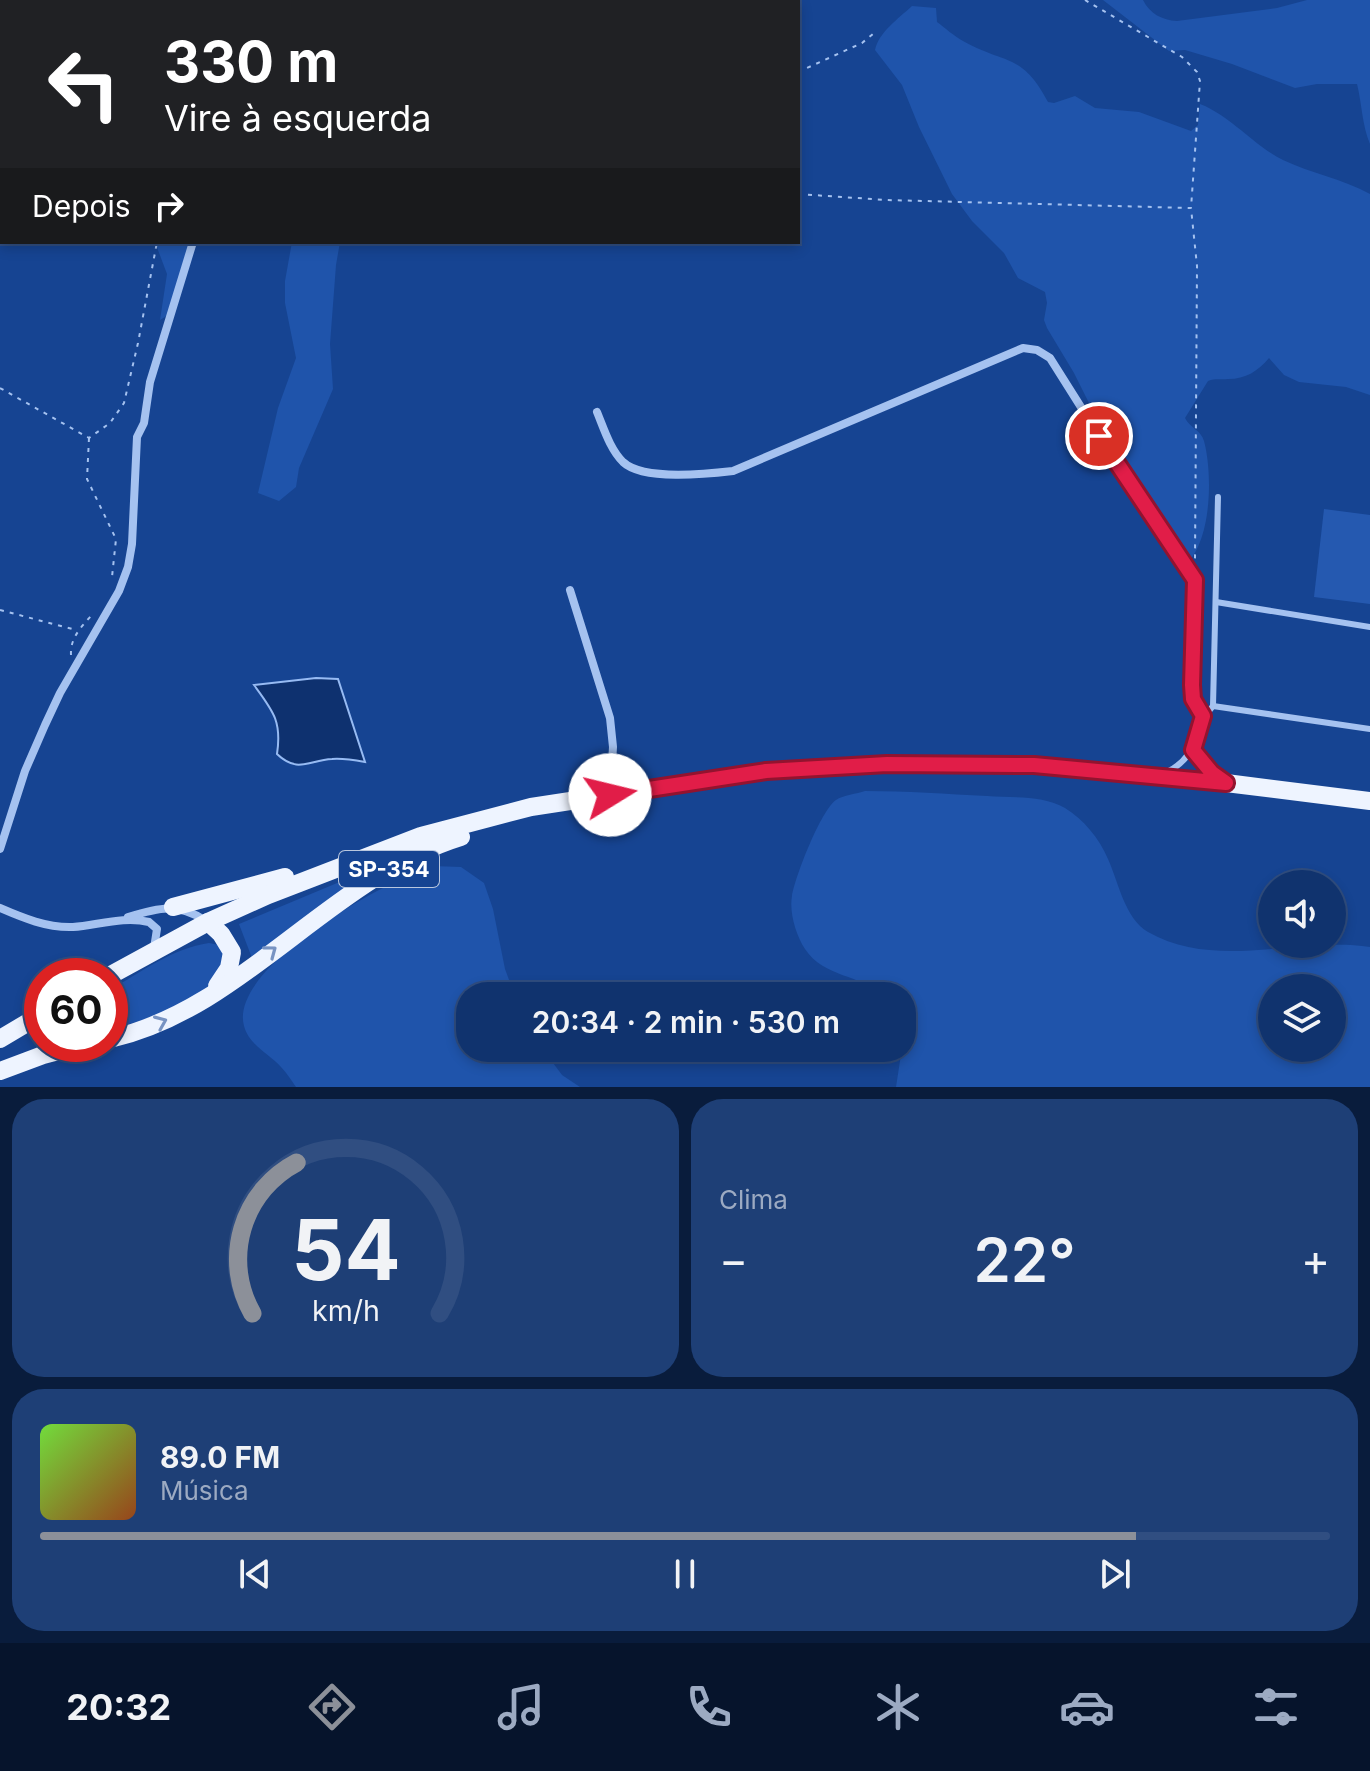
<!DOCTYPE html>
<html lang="pt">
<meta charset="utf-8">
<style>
:root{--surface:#10336e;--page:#1e3f76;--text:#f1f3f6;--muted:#9caac2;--line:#304e81;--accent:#8c9099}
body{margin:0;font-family:Inter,sans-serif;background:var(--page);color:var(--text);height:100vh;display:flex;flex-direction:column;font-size:30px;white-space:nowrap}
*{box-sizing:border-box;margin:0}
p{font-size:26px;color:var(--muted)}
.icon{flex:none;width:44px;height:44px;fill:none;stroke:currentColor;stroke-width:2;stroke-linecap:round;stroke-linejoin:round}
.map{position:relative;height:1087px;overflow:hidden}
.drawer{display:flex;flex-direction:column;gap:12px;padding:12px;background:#091c3c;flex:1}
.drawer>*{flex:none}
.hud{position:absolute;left:0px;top:0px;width:800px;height:244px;box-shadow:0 4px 12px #0003,0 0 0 2px var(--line);background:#202124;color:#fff;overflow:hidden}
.tools{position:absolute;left:1258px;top:870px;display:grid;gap:16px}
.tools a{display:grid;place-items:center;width:88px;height:88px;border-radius:50%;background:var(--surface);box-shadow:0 4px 12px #0003,0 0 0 2px var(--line);font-size:40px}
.speed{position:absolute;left:24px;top:958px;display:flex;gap:16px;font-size:40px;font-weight:700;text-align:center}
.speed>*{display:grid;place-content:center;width:104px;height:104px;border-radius:50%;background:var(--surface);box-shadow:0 4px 12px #0003,0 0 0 2px var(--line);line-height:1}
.speed .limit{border:12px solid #d22;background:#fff;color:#111}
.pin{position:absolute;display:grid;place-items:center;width:68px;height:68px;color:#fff;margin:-34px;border:4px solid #fff;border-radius:50%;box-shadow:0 2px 8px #0007}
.me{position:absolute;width:88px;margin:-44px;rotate:81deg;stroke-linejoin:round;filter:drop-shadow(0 0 6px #0008)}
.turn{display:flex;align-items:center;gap:28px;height:168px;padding:0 32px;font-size:36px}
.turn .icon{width:104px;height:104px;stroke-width:2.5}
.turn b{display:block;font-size:56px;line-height:68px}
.then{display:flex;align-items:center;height:76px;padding:0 32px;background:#0003;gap:16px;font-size:30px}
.big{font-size:60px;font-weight:600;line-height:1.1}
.drawer .card{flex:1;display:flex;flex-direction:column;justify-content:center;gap:12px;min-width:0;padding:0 28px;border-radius:32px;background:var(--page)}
.drawer .dial{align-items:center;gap:0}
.dial svg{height:208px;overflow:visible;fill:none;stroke:var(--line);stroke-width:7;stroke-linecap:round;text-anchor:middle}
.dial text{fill:var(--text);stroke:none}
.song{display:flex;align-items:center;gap:24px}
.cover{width:96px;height:96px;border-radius:12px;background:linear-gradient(135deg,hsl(100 70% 55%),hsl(20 70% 35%))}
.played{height:8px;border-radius:4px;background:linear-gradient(90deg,var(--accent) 85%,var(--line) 85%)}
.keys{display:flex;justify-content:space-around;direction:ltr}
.heat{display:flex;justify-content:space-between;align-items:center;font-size:44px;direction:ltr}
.drawer .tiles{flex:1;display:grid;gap:12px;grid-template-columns:1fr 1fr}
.card:last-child{grid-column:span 2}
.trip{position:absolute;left:456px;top:982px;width:460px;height:80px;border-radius:32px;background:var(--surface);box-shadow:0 4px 12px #0003,0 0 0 2px var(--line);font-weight:600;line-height:80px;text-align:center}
.menu{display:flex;height:128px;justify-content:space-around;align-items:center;background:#06142c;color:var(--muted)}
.menu .icon{width:56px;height:56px}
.menu .active{color:var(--accent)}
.menu b{font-size:36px;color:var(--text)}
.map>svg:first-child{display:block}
.green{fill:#1f54ab;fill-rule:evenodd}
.water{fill:#0e316f;stroke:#97bbf3;stroke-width:2}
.building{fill:#2559b0}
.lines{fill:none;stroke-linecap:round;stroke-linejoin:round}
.path{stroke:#a5c2f0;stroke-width:2;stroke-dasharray:4 6;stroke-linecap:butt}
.lane{stroke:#a5c2f0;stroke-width:6}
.street{stroke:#a5c2f0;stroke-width:8}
.primary{stroke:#eef4ff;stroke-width:18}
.oneway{stroke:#7793c3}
.route-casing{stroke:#92132f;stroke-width:20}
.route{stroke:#e11d48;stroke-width:14}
.labels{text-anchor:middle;stroke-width:8;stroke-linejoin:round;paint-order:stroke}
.shield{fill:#164492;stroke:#b9c7de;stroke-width:2}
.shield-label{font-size:22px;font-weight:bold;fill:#fff}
</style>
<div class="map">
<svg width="1370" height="1087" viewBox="0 0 1370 1087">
<rect width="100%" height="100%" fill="#164492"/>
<g class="green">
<path d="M1103,0H1143C1150,14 1162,20 1177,21L1277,8L1307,0H1370V144C1362,125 1362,104 1357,84H1317L1295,88L1232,64L1185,50L1169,51Z"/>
<path d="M912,6L936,8L937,22C945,28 954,36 963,41C1006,65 1021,52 1048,102L1054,103L1075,96L1095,108L1139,112L1191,131L1198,125L1200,104C1231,116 1253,145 1283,160C1310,173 1343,179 1370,194V395L1346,387L1299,382L1284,375L1269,358C1258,371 1246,379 1228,379C1220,380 1216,378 1208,381L1185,418C1190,428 1201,430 1204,441C1213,474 1212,545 1183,567L1135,489L1120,453L1094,413L1074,373L1047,328L1044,320L1047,303L1045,292L1018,278L1004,253L972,221L952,194L919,127L902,85L875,50C879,32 898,19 912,6Z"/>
<polygon points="155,242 195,242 168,315 160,320 167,274"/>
<polygon points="292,242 340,242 336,265 330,344 333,389 299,468 296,487 279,501 258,493 278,408 296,358 285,303 285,281"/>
<path d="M865,791C906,791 947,794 987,796C1012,798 1043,795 1065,808C1084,820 1099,838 1108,859C1118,881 1125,919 1148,932C1216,971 1299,936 1370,947V1087H896L902,1048V996H883C861,974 824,978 805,949C796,935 789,912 792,896C795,877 821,810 836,800C843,795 857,794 865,791ZM1332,988V1048H1272V988Z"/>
<path d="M432,866L461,867L484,883L493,909L505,969L515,996H470V1048H542L562,1075L580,1087H296C291,1080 287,1073 281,1067C269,1054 249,1045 244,1026C228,967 386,881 432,866Z"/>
<polygon points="373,868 252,958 239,924"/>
<path d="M209,943L219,945L228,951C226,958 225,970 220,976C200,1002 141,1022 110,1029V990C141,972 173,948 209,943Z"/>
</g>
<path class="water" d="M316,678L338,679L365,762C354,760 343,758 332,759C309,760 298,774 277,754C282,721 273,711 254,685Z"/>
<polygon class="building" points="1324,509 1370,515 1370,604 1314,597"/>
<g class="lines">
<g class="path">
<polyline points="767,0 769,2"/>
<polyline points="1085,0 1182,57 1197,72 1200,81 1191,208"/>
<polyline points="162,2 162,0"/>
<polyline points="798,72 862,43 873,34"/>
<polyline points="0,128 2,127"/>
<polyline points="0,173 2,174"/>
<polyline points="798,194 886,200 1191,208 1197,266 1195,559"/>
<polyline points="0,388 89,438 110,423 124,403 138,343 157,242"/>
<polyline points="89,438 87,479 116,539 112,577"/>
<polyline points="0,610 76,630"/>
<path d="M71,655C70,639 80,628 91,616"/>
</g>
<g class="lane">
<polyline points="1216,602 1370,627"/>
<polyline points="1213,706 1370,729"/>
<polyline points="1193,750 1201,763 1217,777"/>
<path d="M1167,772C1201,755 1190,731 1213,706L1218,497"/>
</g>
<g class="street">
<polyline points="246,2 247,0"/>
<path d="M597,412C604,429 610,449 623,462C643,481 707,474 733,471L1023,348L1037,350L1050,358L1132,488L1195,580L1192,685L1193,699L1203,716"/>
<polyline points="570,590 610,718 613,747 610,794"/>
<polyline points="0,849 25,771 45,725 60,693 119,591 128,567 132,544 137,437 144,423 150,382 193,242"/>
<path d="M0,908C23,918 47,928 73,927C98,925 124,916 149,922L157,929L154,948"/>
<path d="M128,917C158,908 178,902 206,921"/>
</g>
<g class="primary">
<polyline points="173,907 285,877"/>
<polyline points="208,922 221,934 232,952 229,968 217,986"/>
<polyline points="109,976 208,922 268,895 421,836 531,807 766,771 887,764 1034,765 1226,783 1370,801"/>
<polyline points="0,1039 42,1014"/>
<path d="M110,1039C243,1009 329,878 461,837"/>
<polyline points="0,1071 43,1055 85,1044"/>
</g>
</g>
<defs><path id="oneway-chevron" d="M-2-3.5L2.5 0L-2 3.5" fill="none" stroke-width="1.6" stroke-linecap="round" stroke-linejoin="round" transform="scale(2)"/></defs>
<g class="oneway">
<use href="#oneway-chevron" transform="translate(271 951) rotate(-37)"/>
<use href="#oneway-chevron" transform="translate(161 1022) rotate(-23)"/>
</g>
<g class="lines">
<g class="route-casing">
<polyline id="route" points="610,795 766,771 887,764 1034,765 1226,783 1212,773 1193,750 1203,716 1193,699 1192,685 1195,580 1099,436"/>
</g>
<use href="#route" class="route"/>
</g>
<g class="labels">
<rect class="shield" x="339" y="851" width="100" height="36" rx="6"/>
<g class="shield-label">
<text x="389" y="877">SP-354</text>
</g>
</g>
</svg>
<div class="tools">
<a><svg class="icon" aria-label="sound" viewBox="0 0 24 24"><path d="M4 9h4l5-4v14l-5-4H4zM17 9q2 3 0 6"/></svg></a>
<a><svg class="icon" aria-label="layers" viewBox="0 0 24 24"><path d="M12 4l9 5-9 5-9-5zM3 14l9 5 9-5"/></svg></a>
</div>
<div class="speed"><div class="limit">60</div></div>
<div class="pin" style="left:1099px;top:436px;background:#d93025"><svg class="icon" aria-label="arrive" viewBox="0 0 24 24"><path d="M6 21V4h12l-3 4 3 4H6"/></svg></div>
<svg class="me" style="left:610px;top:795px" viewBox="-20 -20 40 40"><circle r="19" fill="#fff"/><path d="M0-13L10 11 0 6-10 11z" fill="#e11d48"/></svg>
<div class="trip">20:34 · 2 min · 530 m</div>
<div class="hud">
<div class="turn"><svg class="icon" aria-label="left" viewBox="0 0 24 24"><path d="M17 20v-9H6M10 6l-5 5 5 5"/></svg><div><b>330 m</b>Vire à esquerda</div></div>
<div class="then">Depois<svg class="icon" aria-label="right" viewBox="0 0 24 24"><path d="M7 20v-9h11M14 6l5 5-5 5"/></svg></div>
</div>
</div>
<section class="drawer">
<div class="tiles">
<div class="card dial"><svg viewBox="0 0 100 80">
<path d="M14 69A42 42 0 1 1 86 69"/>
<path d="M14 69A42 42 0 0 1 31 11" stroke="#8c9099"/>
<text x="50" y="56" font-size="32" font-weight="700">54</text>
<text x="50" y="72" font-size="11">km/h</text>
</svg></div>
<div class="card"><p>Clima</p>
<div class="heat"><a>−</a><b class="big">22°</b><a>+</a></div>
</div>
<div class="card">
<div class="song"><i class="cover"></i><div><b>89.0 FM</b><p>Música</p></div></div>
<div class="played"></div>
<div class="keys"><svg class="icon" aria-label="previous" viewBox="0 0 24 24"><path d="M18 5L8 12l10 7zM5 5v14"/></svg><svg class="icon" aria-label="pause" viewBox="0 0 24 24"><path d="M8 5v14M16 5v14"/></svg><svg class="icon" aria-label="next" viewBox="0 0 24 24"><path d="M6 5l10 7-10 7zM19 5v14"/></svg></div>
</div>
</div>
</section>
<nav class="menu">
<b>20:32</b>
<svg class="icon active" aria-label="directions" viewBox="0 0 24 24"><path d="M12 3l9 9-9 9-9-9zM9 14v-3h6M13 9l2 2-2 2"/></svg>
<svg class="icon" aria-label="music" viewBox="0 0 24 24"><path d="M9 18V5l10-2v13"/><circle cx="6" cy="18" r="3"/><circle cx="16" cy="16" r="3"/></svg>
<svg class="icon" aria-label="phone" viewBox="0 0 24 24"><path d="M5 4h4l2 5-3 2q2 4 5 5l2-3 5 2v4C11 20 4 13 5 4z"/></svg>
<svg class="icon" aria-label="climate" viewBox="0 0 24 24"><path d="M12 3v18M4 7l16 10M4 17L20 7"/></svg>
<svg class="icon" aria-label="car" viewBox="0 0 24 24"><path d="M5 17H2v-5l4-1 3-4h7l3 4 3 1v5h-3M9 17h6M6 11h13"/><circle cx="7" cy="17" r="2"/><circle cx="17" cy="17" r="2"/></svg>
<svg class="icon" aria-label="filters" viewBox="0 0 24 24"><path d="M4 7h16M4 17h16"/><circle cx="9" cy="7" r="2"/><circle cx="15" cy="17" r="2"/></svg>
</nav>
